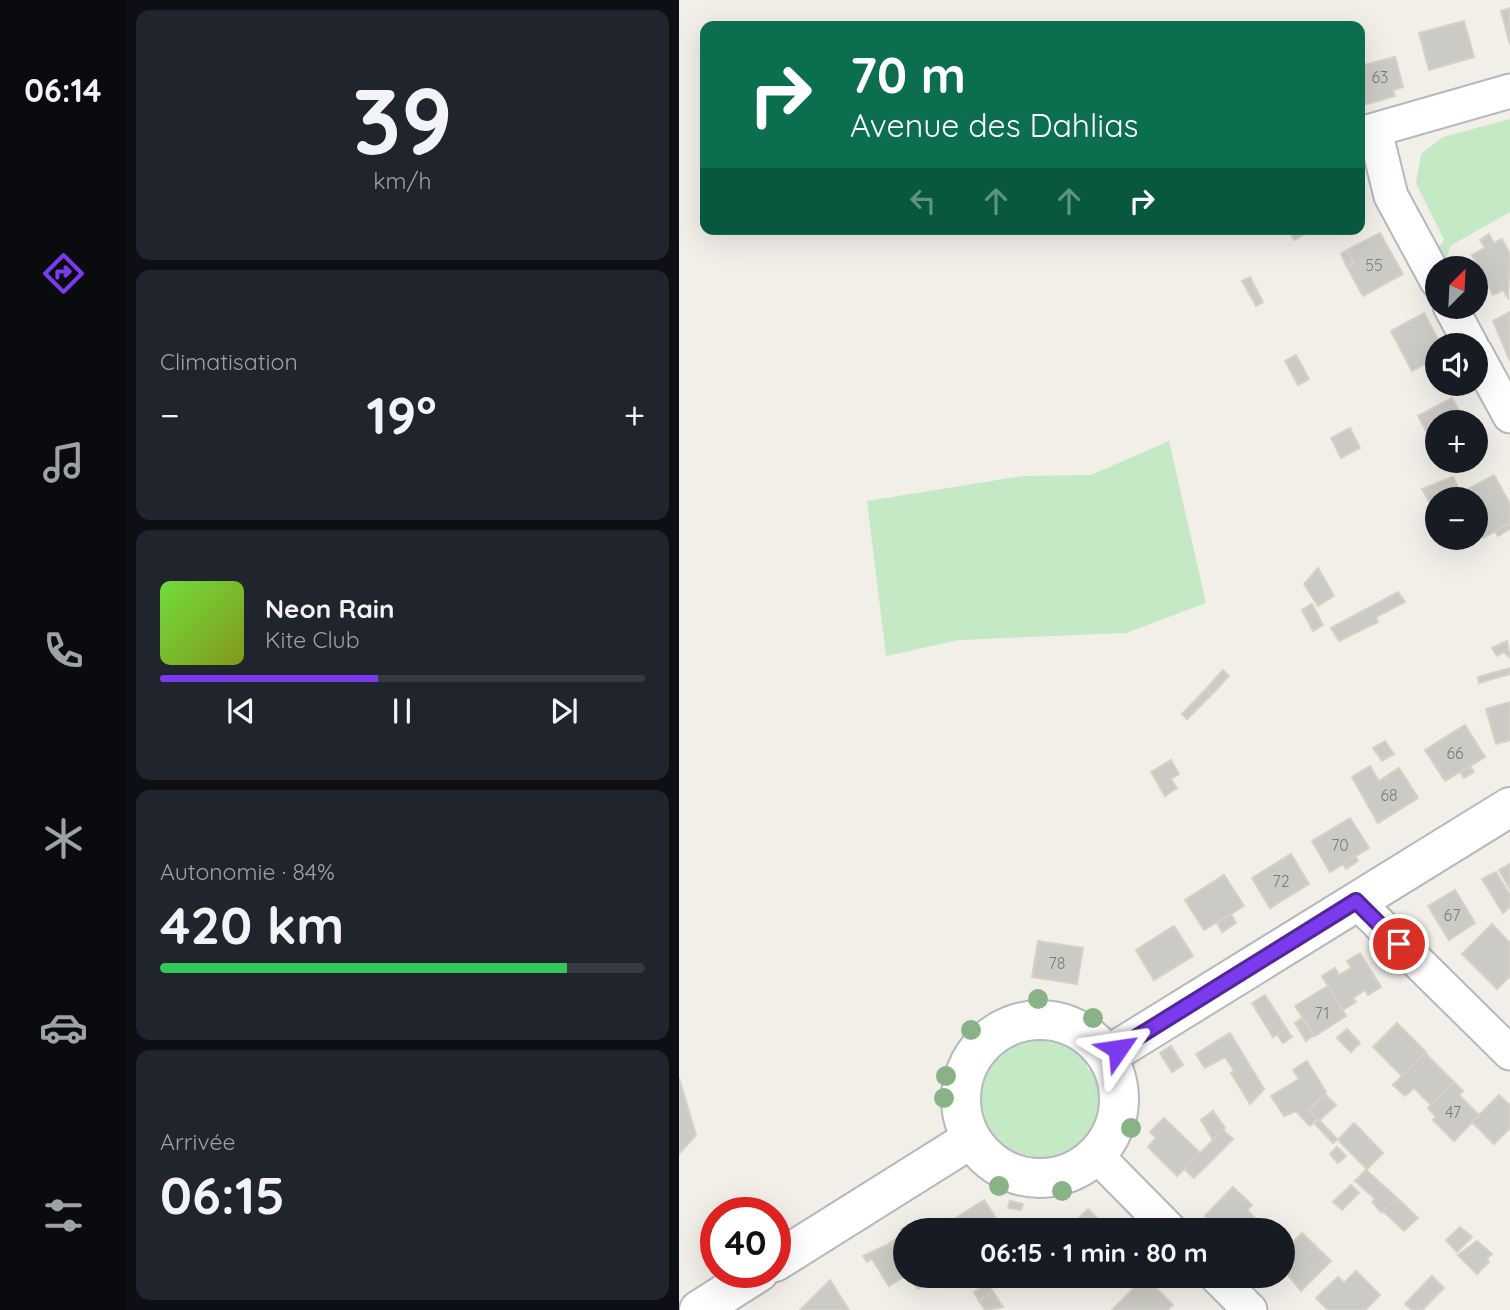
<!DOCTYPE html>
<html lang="fr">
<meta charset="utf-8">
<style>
:root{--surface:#171b24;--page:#20242c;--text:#f1f3f6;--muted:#9ea1a6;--line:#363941;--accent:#7c3aed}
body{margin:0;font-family:Quicksand,sans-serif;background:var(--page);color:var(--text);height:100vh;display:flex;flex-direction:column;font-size:26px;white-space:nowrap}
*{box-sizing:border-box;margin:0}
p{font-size:23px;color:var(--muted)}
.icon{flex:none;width:38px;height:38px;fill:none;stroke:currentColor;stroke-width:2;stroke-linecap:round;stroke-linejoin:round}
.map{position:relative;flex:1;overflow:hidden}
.panel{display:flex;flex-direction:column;gap:10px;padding:10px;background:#0d0f14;width:553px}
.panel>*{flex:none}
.top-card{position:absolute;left:21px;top:21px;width:665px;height:214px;border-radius:14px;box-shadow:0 7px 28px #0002;background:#0b6e4f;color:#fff;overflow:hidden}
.needle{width:46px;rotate:24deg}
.tools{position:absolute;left:746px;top:256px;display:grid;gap:14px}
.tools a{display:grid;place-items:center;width:63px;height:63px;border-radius:50%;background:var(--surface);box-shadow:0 7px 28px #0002;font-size:35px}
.speed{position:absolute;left:21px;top:1197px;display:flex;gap:14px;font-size:35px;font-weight:700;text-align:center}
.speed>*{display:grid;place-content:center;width:91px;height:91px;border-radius:50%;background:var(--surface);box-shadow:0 7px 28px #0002;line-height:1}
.speed .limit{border:10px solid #d22;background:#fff;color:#111}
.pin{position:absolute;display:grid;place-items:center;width:60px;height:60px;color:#fff;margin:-30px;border:4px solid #fff;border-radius:50%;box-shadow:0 2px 7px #0007}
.me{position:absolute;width:77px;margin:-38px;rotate:58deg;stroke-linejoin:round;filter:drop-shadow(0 0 5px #0008)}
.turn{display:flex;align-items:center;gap:24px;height:147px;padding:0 35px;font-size:32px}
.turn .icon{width:91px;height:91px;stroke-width:2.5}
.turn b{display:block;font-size:49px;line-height:60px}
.lanes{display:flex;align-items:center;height:66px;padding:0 35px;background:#0003;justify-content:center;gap:35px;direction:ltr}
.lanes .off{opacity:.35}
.big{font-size:52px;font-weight:700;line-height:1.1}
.panel .widget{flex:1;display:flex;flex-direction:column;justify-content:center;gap:10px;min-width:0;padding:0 24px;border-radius:14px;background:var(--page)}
.panel .dial{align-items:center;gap:0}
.dial b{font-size:91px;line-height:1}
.song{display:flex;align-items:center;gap:21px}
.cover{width:84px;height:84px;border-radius:10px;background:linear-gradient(135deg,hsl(100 70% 55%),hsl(70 70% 35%))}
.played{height:7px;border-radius:4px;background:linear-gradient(90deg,var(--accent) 45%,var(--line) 45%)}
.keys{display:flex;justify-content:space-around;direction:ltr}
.heat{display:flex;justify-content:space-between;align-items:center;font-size:38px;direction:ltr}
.charge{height:10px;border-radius:5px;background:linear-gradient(90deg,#34c759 84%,var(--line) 0)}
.trip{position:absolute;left:214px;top:1218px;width:402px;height:70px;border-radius:35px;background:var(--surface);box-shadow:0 7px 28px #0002;font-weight:700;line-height:70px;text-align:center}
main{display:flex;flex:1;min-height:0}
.menu{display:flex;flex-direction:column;width:126px;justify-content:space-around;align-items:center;background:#090b0e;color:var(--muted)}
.menu .icon{width:49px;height:49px}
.menu .on{color:var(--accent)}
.menu b{font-size:32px;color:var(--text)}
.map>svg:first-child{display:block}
.green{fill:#c5e8c5}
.building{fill:#cccac5;stroke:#d6d1c6;stroke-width:2}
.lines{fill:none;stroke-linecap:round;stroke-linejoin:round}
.minor-casing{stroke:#b5b8bc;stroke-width:37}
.tertiary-casing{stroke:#b5b8bc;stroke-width:42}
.minor{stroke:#fff;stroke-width:33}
.tertiary{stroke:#fff;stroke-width:38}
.tree{fill:#89b387}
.route-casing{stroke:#51269a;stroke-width:18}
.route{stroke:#7c3aed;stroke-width:12}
.labels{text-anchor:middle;stroke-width:5;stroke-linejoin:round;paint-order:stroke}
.number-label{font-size:16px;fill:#7a7d7f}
</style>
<main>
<nav class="menu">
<b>06:14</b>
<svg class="icon on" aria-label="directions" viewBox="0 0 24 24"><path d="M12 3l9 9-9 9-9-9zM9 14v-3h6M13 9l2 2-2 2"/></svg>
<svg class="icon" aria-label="music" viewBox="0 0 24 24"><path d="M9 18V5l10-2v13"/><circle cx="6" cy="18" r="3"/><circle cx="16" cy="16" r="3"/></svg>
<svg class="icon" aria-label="phone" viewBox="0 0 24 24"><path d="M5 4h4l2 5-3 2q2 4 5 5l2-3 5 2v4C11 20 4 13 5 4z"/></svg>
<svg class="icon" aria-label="climate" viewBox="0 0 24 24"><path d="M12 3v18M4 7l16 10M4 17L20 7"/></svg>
<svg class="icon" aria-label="car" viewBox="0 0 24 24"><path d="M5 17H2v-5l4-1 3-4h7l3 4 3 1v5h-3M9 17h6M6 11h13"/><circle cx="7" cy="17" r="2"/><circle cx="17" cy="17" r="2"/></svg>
<svg class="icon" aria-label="filters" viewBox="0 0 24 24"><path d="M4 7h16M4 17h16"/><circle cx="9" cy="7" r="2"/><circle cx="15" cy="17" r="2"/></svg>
</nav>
<section class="panel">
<div class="widget dial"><b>39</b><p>km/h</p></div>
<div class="widget"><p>Climatisation</p>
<div class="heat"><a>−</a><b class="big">19°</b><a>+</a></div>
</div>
<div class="widget">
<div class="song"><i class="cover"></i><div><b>Neon Rain</b><p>Kite Club</p></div></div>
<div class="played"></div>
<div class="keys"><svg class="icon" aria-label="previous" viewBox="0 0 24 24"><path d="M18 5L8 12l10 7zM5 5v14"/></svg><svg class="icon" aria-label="pause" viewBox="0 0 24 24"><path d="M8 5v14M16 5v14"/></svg><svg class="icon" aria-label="next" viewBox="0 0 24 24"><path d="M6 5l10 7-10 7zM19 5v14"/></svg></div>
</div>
<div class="widget"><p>Autonomie · 84%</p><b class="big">420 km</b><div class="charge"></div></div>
<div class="widget"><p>Arrivée</p><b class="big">06:15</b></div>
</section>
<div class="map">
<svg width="831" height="1310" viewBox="0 0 831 1310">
<rect width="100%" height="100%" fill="#f1efe8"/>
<g class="green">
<polygon points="831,119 831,212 771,246 765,268 755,254 765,240 737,183 742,154 764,137"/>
<polygon points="490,441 527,603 447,633 280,640 207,656 188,501 343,476 412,475"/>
<path d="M358,1032C381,1033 398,1042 414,1059L407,1065L410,1070L418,1065C430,1088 429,1115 414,1136C404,1149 390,1159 374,1162C286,1178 262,1046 358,1032Z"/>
</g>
<g class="building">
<polygon points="831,8 831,45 822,11"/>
<polygon points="785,21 795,57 750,70 740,33"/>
<polygon points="716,57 724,87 714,90 716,96 681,106 681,66"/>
<polygon points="609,229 635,229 615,240"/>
<polygon points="701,233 724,274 684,296 668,267 675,263 668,250"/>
<polygon points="810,234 815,243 823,239 831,254 829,298 824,290 814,295 793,255 806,248 801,240"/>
<polygon points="668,250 675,263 668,267 662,254"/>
<polygon points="571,277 584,302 577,306 563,281"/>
<polygon points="831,312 831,361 814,321"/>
<polygon points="745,313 762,345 758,345 758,358 733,371 712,331"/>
<polygon points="617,355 630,379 619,385 606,361"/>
<polygon points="773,398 786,422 758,422 758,451 739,416"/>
<polygon points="671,428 681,448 662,458 652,438"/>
<polygon points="815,475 831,504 831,523 804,538 796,524 796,499 758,499 758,515 743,489 774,477 782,493"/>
<polygon points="831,523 831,529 819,536 816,531"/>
<polygon points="639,568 655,596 639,606 625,584"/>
<polygon points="719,592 726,602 697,617 699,622 660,641 652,628"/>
<polygon points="633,604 644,625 634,631 623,610"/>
<polygon points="828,641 831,658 825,652 818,656 813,648"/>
<polygon points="831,668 831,674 800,683 799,677"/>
<polygon points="544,670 550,676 532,695 528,688"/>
<polygon points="528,688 532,695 508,719 503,714"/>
<polygon points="831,702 831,740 817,744 807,709"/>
<polygon points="786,725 806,757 766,781 746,750"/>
<polygon points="706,741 715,754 703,761 694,748"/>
<polygon points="492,760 500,774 492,779 498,788 486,796 472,772"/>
<polygon points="691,766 700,781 720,768 739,798 699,823 673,777"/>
<polygon points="791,766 795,772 785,778 781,772"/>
<polygon points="671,818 690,848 651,872 633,841"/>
<polygon points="612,854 630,884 591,908 573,878"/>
<polygon points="676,856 679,861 667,869 664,864"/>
<polygon points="831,864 831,889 820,870"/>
<polygon points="817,872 831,895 831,907 824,913 803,879"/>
<polygon points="545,875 565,906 525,930 506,900"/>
<polygon points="776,890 796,923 770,940 749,906"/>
<polygon points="552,914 557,923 543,932 538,923"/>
<polygon points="813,924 831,943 831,976 818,989 783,954"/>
<polygon points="495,926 514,956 475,980 457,950"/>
<polygon points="359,941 404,948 398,984 353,977"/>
<polygon points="681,953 702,987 689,995 686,990 674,998 677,1002 664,1010 643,976 656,968 660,975 672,968 668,961"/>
<polygon points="649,986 667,1016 636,1036 616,1006"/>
<polygon points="586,995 607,1028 594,1037 573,1003"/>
<polygon points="623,1018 635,1035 627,1041 616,1023"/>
<polygon points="718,1023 747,1052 723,1076 694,1047"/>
<polygon points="607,1028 613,1037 604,1043 598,1034"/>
<polygon points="668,1029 681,1043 672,1052 658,1038"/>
<polygon points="551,1033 585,1089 571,1104 552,1073 555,1071 546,1057 526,1068 517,1054"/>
<polygon points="492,1046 504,1065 493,1072 481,1053"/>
<polygon points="746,1053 775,1082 752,1105 735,1088 726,1096 714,1085"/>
<polygon points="628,1061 647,1092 630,1110 638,1119 631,1126 617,1111 605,1116 592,1096 620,1079 614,1070"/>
<polygon points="0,1078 17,1135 0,1154"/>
<polygon points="775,1082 784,1091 780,1095 800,1115 775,1141 754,1120 757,1117 749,1108"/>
<polygon points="646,1094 657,1105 640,1121 630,1110"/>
<polygon points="820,1095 831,1105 831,1128 815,1144 793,1122"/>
<polygon points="534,1111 546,1128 534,1140 522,1120"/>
<polygon points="485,1118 521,1153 498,1176 469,1147 477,1138 471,1132"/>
<polygon points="640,1120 658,1139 654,1143 636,1124"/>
<polygon points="675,1123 704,1153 688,1169 659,1140"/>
<polygon points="544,1130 554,1139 515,1178 505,1169"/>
<polygon points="658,1147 667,1156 659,1163 651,1154"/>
<polygon points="687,1170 718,1198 703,1213 693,1202 696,1199 676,1181"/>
<polygon points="672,1185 680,1193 663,1210 654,1202"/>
<polygon points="554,1187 573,1205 568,1210 575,1217 563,1230 541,1230 526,1216"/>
<polygon points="718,1198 739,1218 725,1231 704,1211"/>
<polygon points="305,1200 324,1229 258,1230"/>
<polygon points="331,1201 344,1204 342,1210 329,1208"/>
<polygon points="409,1209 420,1220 414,1227 403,1215"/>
<polygon points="403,1215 414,1227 418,1230 388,1230"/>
<polygon points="251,1219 258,1230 226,1230 226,1236 222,1229 229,1225 232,1230"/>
<polygon points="781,1227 793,1237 778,1252 767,1240"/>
<polygon points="623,1233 652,1261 622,1291 604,1269 604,1252"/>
<polygon points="221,1236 226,1244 226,1268 211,1243"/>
<polygon points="798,1241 813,1254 808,1259 810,1262 798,1274 779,1255"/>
<polygon points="212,1243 226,1268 226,1276 210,1286 193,1259 188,1262 184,1256"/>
<polygon points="677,1271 701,1295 686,1310 649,1310 637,1298 659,1277 665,1283"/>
<polygon points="231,1276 246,1276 250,1282 239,1289"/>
<polygon points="753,1276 765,1288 743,1310 733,1310 726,1304"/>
<polygon points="466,1277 494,1305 488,1310 433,1310"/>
<polygon points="151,1280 170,1310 121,1310"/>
<polygon points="309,1284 314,1292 300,1301 295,1292"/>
<polygon points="314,1292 324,1307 306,1310 300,1301"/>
</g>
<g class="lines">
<g class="minor-casing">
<g id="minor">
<polyline points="696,131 712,196 758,281"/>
<polyline points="681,134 831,91"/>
<polyline points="771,306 792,345"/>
<polyline points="796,352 831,416"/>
<polyline points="677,901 831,1053"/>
<polyline points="417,1155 491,1230"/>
<polyline points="537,1276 571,1310"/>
</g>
</g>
<g class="tertiary-casing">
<g id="tertiary">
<circle cx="361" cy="1099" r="79"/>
<polyline points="428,1056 831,807"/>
<polyline points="96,1262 292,1139"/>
<polyline points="20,1310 80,1272"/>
</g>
</g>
<use href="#minor" class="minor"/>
<use href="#tertiary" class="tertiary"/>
</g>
<g class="tree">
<circle cx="359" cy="999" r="10"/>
<circle cx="414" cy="1018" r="10"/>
<circle cx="292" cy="1030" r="10"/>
<circle cx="267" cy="1076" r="10"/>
<circle cx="265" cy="1098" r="10"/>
<circle cx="452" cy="1128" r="10"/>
<circle cx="320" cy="1186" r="10"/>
<circle cx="383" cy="1191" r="10"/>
</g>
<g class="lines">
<g class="route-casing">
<polyline id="route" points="439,1049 677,901 720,944"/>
</g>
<use href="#route" class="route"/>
</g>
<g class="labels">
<g class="number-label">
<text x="701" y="83">63</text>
<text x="695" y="271">55</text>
<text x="776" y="759">66</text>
<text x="710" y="801">68</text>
<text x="661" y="851">70</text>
<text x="602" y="887">72</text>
<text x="773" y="921">67</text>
<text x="378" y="969">78</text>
<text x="643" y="1019">71</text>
<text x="774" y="1118">47</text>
</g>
</g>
</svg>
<div class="tools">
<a><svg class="needle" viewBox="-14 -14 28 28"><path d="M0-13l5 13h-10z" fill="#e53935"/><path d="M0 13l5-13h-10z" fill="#9ea1a6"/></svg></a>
<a><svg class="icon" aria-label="sound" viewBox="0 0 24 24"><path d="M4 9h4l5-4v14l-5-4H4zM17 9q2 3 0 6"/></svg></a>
<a>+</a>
<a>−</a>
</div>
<div class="speed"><div class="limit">40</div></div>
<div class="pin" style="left:720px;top:944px;background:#d93025"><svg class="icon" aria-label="arrive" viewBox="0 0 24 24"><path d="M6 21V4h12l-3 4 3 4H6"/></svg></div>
<svg class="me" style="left:439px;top:1049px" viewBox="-20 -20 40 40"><path d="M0-17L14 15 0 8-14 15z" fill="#7c3aed" stroke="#fff" stroke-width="4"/></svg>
<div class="trip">06:15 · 1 min · 80 m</div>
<div class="top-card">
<div class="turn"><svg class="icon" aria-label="right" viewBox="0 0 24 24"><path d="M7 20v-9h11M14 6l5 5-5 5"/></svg><div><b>70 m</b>Avenue des Dahlias</div></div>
<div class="lanes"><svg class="icon off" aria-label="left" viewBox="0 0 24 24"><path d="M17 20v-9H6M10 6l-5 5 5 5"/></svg><svg class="icon off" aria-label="ahead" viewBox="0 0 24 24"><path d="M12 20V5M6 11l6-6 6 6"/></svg><svg class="icon off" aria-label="ahead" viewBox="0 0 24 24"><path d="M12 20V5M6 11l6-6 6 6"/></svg><svg class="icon" aria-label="right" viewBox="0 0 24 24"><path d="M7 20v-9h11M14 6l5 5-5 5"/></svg></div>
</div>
</div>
</main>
